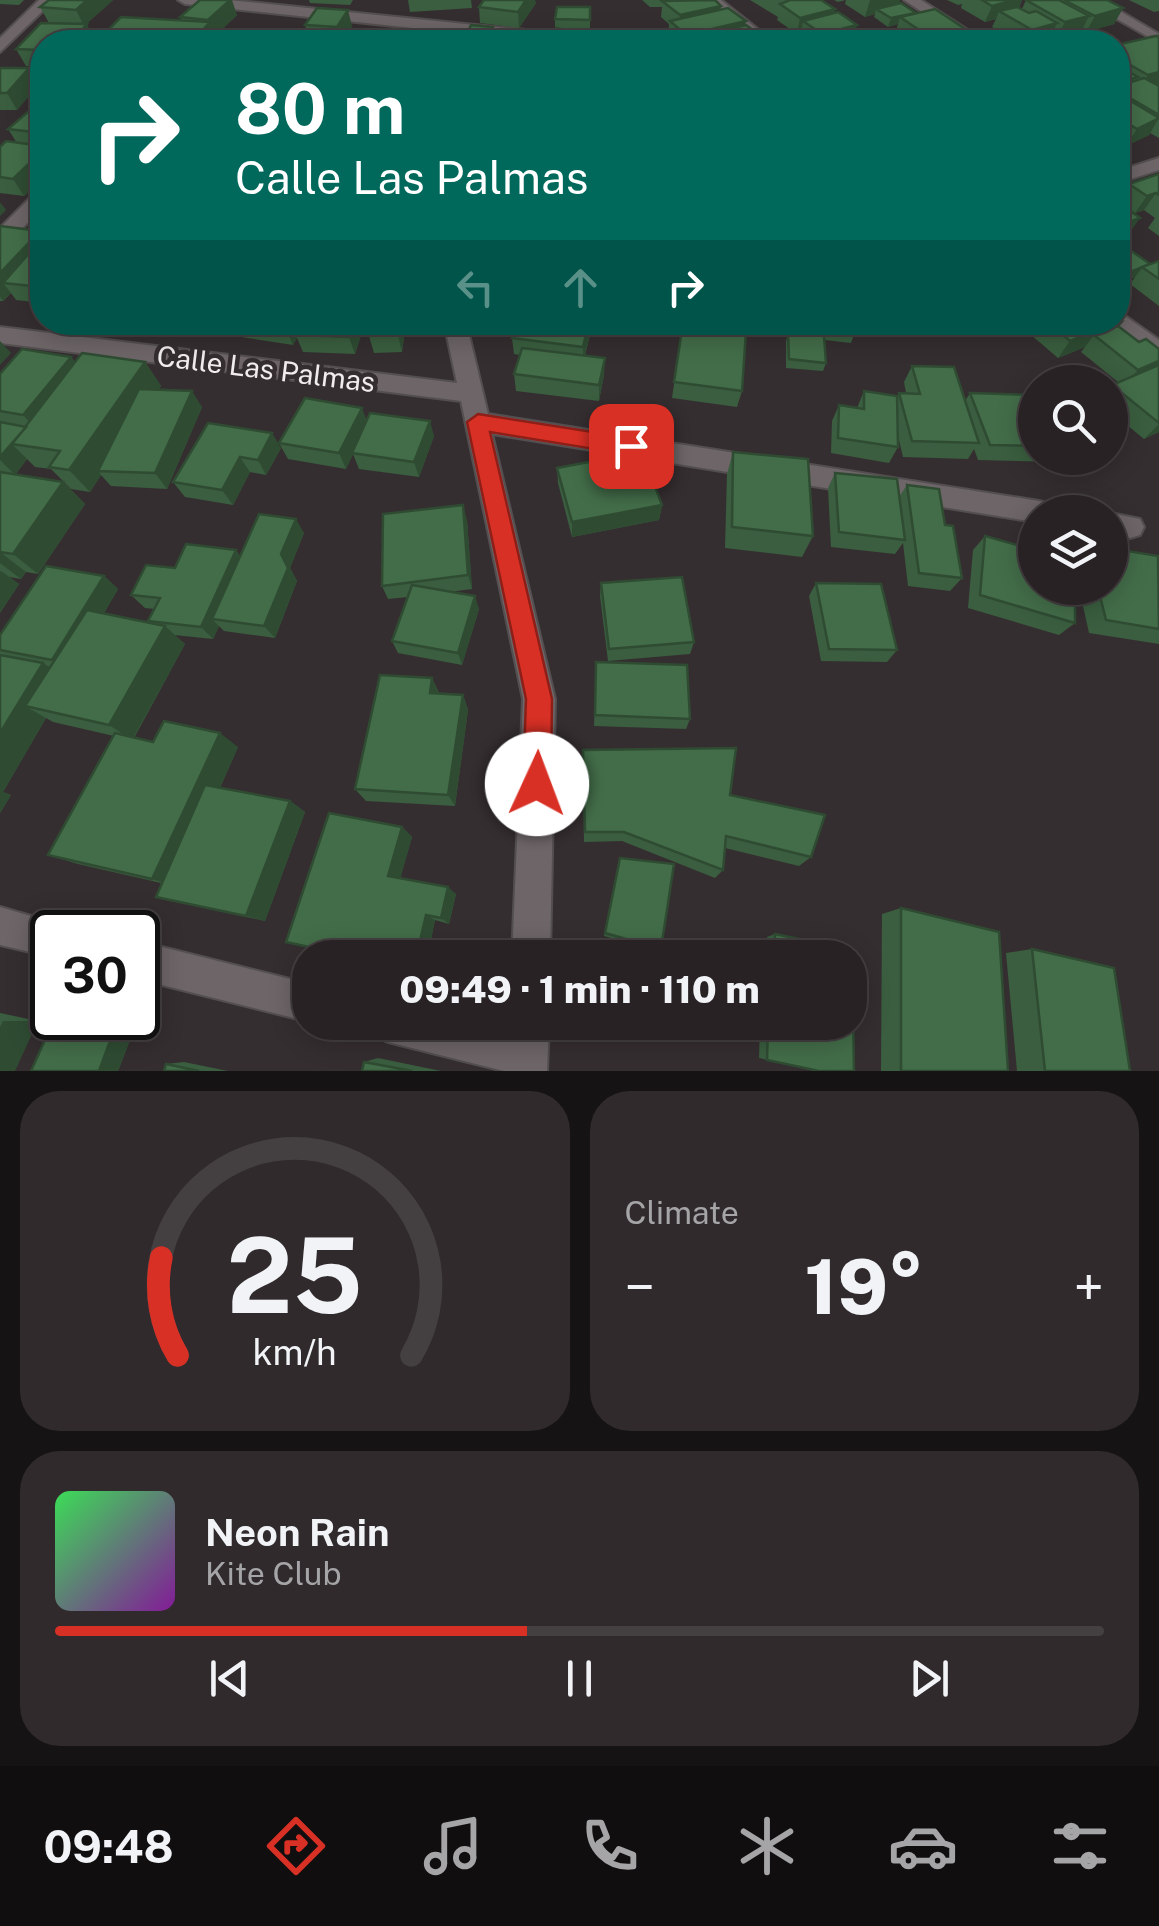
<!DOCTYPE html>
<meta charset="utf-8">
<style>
:root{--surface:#282224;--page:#302a2c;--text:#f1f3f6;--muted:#a5a4a6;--line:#443f41;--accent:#d93025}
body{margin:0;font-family:"Public Sans",sans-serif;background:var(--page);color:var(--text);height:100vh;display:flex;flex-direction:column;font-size:38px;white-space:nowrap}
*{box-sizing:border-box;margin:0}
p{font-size:32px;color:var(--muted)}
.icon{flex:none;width:55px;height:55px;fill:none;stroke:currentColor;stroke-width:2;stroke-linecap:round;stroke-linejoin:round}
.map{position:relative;height:1071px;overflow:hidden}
.sheet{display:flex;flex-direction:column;gap:20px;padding:20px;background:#161314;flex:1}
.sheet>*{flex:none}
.top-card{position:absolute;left:30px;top:30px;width:1100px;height:305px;border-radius:40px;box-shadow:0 5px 25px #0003,0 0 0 2px var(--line);background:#00695c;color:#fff;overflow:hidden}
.tools{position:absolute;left:1018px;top:365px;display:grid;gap:20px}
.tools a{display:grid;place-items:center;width:110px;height:110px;border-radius:50%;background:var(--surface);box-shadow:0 5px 25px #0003,0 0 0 2px var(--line);font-size:50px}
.speed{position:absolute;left:30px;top:910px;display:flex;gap:20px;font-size:50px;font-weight:700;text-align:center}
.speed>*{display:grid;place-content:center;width:130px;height:130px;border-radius:50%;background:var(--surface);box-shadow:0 5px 25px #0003,0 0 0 2px var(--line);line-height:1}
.speed .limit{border:5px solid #111;border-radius:15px;background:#fff;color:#111}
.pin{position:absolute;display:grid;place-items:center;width:85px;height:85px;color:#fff;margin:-42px;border-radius:20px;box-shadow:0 5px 15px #0006}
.me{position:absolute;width:110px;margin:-55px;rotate:2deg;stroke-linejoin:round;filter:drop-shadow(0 0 8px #0008)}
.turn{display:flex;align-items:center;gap:35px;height:210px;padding:0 40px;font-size:45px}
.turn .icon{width:130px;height:130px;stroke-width:2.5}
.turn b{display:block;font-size:70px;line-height:85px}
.lanes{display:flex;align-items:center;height:95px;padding:0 40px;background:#0003;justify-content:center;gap:50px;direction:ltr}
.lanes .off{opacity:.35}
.big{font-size:75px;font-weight:800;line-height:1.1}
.sheet .card{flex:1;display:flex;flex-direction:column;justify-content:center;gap:15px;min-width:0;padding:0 35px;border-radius:40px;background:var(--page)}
.sheet .dial{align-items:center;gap:0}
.dial svg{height:260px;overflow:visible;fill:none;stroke:var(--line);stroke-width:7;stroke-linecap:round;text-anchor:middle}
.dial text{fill:var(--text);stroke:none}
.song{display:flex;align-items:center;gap:30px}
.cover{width:120px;height:120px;border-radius:15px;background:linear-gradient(135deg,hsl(130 70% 55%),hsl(290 70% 35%))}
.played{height:10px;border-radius:5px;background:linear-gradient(90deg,var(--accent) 45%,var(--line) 45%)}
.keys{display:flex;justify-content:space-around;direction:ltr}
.heat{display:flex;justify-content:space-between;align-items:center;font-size:55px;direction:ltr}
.sheet .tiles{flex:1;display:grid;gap:20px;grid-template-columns:1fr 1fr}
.card:last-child{grid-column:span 2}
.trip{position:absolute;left:292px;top:940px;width:575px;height:100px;border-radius:40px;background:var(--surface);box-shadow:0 5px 25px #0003,0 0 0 2px var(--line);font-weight:800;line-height:100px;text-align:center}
.menu{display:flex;height:160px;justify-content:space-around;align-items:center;background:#100e0e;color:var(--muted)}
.menu .icon{width:70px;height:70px}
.menu .current{color:var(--accent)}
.menu b{font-size:45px;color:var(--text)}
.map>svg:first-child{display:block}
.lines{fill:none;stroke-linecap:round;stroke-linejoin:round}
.minor-casing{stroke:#534e4f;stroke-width:4}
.minor{fill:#6d6567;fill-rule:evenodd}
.wall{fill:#3a5e3f}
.shaded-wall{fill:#2f4c33}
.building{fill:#436d49;stroke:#2f4c33;stroke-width:2.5}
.route{fill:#d93025;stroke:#8d1f18;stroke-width:2.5}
.labels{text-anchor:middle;stroke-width:9;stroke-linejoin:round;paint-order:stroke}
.street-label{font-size:28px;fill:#f1eced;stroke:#352e30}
</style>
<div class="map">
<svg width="1159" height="1071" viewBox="0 0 1159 1071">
<rect width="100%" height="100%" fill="#352e30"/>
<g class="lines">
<g class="minor-casing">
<g id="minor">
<polygon points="39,0 54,0 0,52 0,38"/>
<polygon points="178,0 228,0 526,30 534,35 526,40 185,4"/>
<polygon points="705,0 721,0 774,42 757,42"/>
<polygon points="904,0 921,0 986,42 968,42"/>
<polygon points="1083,0 1101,0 1159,34 1147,36"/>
<polygon points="1159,158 1159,170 1118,183 1118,171"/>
<polygon points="42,191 42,208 7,244 0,246 0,228 35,193"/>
<polygon points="1118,311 1159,340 1159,360 1110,324 1118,322"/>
<polygon points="444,322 466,322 488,414 1039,501 1049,504 1052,512 1035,512 1035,522 492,434 555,699 550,958 512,958 523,699 461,401 0,343 0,327 457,383"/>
<polygon points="1110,513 1140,519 1144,527 1140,535 1130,538 1110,535"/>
<polygon points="0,907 65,926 68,932 52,932 52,957 0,945"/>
<polygon points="138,941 310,984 310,1022 138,979"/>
<polygon points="369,1022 470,1022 509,1032 509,1022 549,1022 547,1071 504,1071 388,1042 374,1036"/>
</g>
</g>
<use href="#minor" class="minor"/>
</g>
<g class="wall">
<polygon points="0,0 24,0 19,5 0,4"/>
<polygon points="49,0 113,0 86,24 95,41 42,42 42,66 26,66 16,49 49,23 40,7"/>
<polygon points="309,0 353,0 350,5 310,3"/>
<polygon points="408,0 471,0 472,8 410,12"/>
<polygon points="642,0 715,0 721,6 721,10 745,25 766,42 674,42 668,38 669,24 661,17 662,7 650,7"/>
<polygon points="750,0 821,0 834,13 857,25 855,32 881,42 807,42 800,37 801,33 797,34 777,20 778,17"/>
<polygon points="834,0 900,0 898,4 916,13 985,42 908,42 895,34 898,24 888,27 874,17 875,14 865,17 845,4 846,0 838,2"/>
<polygon points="947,0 1022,0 1019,8 1022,9 1026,0 1107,0 1123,8 1114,24 1086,32 1082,30 1081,32 1057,38 1052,35 1049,39 1038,42 1018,42 992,27 996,19 985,22 961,8 962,4 958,5"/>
<polygon points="1129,0 1159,0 1159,11 1154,12"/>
<polygon points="536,3 519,28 480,23 479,7"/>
<polygon points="590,7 590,35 602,42 548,42 547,39 555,28 555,19"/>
<polygon points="237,15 215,36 217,42 102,42 100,38 182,21 180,17"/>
<polygon points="305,25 352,26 342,42 310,42"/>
<polygon points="1159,34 1159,138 1150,133 1149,135 1126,146 1121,143 1118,147 1118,42 1121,44 1158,36"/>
<polygon points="0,68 29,68 38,85 17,110 0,110"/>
<polygon points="42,112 42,179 24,196 0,193 0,147 17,143 8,129"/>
<polygon points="1159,174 1159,236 1148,228 1155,218 1144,210 1135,213 1118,201 1129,184"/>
<polygon points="0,226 42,235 42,303 16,300 11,293 3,301 0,301"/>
<polygon points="1118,243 1150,264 1159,261 1159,306 1130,284 1135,277 1121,282 1118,279"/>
<polygon points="125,322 150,322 147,326"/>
<polygon points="228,322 362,322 364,326 355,354 303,352 297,338 293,345 235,336"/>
<polygon points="406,322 402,352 374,353 369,336"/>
<polygon points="593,322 642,322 640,332 593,326"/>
<polygon points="794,322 857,322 857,326 851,343 825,340 826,363 823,371 786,368 786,341 788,333 794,334"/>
<polygon points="1118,322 1119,327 1139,342 1159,349 1159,432 1144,439 1110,411 1110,387 1118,382 1081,352 1085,347 1058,358 1030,334 1024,336 1009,323"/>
<polygon points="683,323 742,391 737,407 672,398"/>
<polygon points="590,335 585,356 604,375 599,401 516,391 514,374 520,355 514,354 512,338"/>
<polygon points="71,357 75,362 145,362 161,386 158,390 202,407 167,489 111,486 101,475 90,492 71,489 51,469 35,467 27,459 15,475 0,472 0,374"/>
<polygon points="912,366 965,401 970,393 1035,395 1035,458 1066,458 1062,462 978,460 974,449 968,459 903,457 898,436 898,447 889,463 831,453 832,421 839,405 857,408 864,391 897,398 899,393 906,393 904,382"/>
<polygon points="208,423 281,448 266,475 250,472 233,505 185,497 173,482"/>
<polygon points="434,436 419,477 359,469 353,454 346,469 288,459 279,443"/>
<polygon points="733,452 813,536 802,557 725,548 727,474"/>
<polygon points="557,468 662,505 659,520 572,537 558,483"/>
<polygon points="0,472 63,482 85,504 38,574 26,572 21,579 9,577 19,584 0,613"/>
<polygon points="835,473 899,497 907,485 945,525 962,578 950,591 908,586 903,543 895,554 831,547 828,488"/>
<polygon points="467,520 472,589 449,592 479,609 462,665 398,653 392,641 408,597 388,599 382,586"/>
<polygon points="304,533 290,568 297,581 275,638 224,631 219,626 213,639 174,635 185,644 134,738 153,742 238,747 220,788 290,801 305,812 265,921 156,897 161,883 78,864 48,855 114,736 53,722 46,718 3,792 11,795 0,813 3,656 0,654 0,635 104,576 118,589 104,613 151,623 148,621 154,609 145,608 131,595 175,568 236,550 240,556"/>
<polygon points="985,536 1075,623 1059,635 968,608 973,550"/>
<polygon points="1159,558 1159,644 1089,633 1079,588 1110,588"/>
<polygon points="601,583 694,642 690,654 608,661 600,596"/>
<polygon points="816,583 897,650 887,662 821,661 809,596"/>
<polygon points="596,662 690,719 686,729 594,726"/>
<polygon points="432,678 439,693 463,695 468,710 455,806 366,801 355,789"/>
<polygon points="583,750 730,795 811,857 799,866 725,848 723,870 715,878 622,841 584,842"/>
<polygon points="402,827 412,837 400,878 456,894 449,924 435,920 429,949 409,945 357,958"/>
<polygon points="620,858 661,949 658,951 604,936"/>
<polygon points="901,908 1008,1071 881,1071 882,914"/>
<polygon points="775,934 852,950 854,1071 819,1071 759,1058 760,1022 850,1022 850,958 766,958 767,937"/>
<polygon points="1032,949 1130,1071 1017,1071 1006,953"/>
<polygon points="0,1013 38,1021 0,1071"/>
<polygon points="71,1030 130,1040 118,1071 49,1031"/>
<polygon points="378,1058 441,1071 362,1071 364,1062"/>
<polygon points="184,1062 228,1071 164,1071 166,1064"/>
</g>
<g class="shaded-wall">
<polygon points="87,0 113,0 84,26 76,10"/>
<polygon points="230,0 232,0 237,15 215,36 217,42 192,42 209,23 208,20"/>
<polygon points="526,0 535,0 536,3 519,28 518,12"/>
<polygon points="870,0 900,0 897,9 876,9 875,14 865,17"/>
<polygon points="1014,0 1022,0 1016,14 999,11 996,19 985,22 992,6"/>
<polygon points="721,6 719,22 678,28 680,15"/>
<polygon points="1123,8 1114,24 1086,32 1095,16"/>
<polygon points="835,9 831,26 803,21 801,33 797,34 800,18"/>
<polygon points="348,10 352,26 341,42 337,27"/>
<polygon points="916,13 900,17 898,24 888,27 891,18"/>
<polygon points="1089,16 1081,32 1057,38 1065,22"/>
<polygon points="746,21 743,37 708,34 707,42 685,42 686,35"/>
<polygon points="1057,23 1049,39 1038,42 1026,42 1032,30"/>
<polygon points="87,24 95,41 94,42 71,42"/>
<polygon points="857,25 852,41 836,41 828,36 827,42 820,42 822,34"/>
<polygon points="493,27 494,35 490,42 486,42"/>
<polygon points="29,68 38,85 17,110 7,93"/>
<polygon points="1159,72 1159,86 1137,92 1148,75"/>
<polygon points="1159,118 1149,135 1126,146 1137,129"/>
<polygon points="1129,130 1118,147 1118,134"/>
<polygon points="42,151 42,179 24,196 13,179"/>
<polygon points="1156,193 1144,210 1135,213 1147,196"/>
<polygon points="0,202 6,210 0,216"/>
<polygon points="1140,218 1128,235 1118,239 1118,226"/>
<polygon points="40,231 42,235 42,258 3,283 11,293 3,301 0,297 0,273"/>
<polygon points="1142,268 1135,277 1121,282 1128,273"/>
<polygon points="1125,320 1111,336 1094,335 1085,347 1058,358 1070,341"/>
<polygon points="289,322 307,322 296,335 297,338 293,345 286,328"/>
<polygon points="354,322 362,322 364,326 355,354 349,337"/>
<polygon points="399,322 406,322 402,352 398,335"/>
<polygon points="589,322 590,335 583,363 583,347"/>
<polygon points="1033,322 1038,322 1030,334 1024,336"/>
<polygon points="0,341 11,353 0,365"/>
<polygon points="71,357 84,373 38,431 23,415"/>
<polygon points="605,358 604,375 599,401 599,385"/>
<polygon points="1159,361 1159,368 1123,386 1138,370"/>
<polygon points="145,362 161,386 104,471 98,471 101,475 90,492 69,470"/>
<polygon points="192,391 202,407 167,489 155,473"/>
<polygon points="362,408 368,424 346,469 339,453"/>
<polygon points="430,421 434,436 419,477 414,462"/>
<polygon points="1159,424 1159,432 1144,439"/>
<polygon points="272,433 281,448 266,475 258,460"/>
<polygon points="12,444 27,459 15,475 0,460 0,457"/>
<polygon points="240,457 250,472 233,505 222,490"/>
<polygon points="63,482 85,504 38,574 13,554"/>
<polygon points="463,505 467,520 472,589 468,575"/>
<polygon points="662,505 659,520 572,537 572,522"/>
<polygon points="296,519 304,533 290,568 297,581 275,638 264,626 281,554"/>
<polygon points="236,550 246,564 212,619 219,626 213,639 201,627"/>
<polygon points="0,552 26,572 21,579 0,563"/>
<polygon points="1,571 19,584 0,613 0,572"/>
<polygon points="104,576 118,589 70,672 52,660"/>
<polygon points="475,596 479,609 462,665 458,653"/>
<polygon points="165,626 185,644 132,740 109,725"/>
<polygon points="43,663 69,680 25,706 46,718 3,792 11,795 0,813 0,733"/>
<polygon points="432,678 439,694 430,693"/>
<polygon points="463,695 468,710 455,806 448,795"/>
<polygon points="220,733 238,747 176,887 152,879"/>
<polygon points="290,801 305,812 265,921 246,916"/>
<polygon points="402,827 412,837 399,883 388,876"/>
<polygon points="448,887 456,894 449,924 441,918"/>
<polygon points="426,915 435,920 429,949 419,945"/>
<polygon points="398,941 409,945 406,958 394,958"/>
<polygon points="3,1021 38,1021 15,1071 0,1071 0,1027"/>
<polygon points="130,1040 118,1071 99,1071 110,1041"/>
</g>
<g class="building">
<polygon points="49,0 87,0 76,10 40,7"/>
<polygon points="200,0 230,0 208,20 180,17"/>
<polygon points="484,0 526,0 518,12 479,7"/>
<polygon points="715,0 721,6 680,15 662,1"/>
<polygon points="790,0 821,0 835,9 800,18 780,4"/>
<polygon points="982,0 1014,0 992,6"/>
<polygon points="1026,0 1059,0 1089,16 1065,22"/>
<polygon points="1064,0 1107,0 1123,8 1095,16"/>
<polygon points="901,3 916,13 891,18 876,9"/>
<polygon points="557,7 590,7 590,20 555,19"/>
<polygon points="1017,7 1029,13 1036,11 1057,23 1032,30 999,11"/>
<polygon points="317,8 348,10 337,27 305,25"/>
<polygon points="728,8 746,21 686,35 670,21"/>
<polygon points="935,9 985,42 915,42 910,40 925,34 900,17"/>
<polygon points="838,12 857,25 822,34 803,21"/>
<polygon points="121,17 210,22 192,42 100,38"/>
<polygon points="41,23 87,24 71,42 42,42 42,50 16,49"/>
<polygon points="471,25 493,27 486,42 463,42"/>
<polygon points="746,25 766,40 755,42 719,42 708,34"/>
<polygon points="556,28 602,37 599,42 569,42 547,39"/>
<polygon points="852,30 881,42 832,42 836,41 828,36"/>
<polygon points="1156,36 1159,37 1159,72 1148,75 1118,58 1118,42 1105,42 1114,40 1121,44"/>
<polygon points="268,39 295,42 265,42"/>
<polygon points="1118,66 1138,77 1118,83"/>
<polygon points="0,68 29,68 7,93 0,93"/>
<polygon points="1144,78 1159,86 1159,115 1118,91 1118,86"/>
<polygon points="1129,100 1159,118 1137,129 1118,117 1118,104"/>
<polygon points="29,111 42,112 42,133 8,129"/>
<polygon points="1118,123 1129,130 1118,134"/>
<polygon points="6,141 42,146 42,151 13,179 0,177 0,147"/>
<polygon points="1159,174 1159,195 1156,193 1147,196 1129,184"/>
<polygon points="1118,202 1140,218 1118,226"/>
<polygon points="0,226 40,231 0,273"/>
<polygon points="39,242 42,243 42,287 3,283"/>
<polygon points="1118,243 1120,243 1150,264 1128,273 1118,266"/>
<polygon points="1159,261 1159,279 1142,267"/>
<polygon points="246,322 289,322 286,328"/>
<polygon points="301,322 354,322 349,337 296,335"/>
<polygon points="371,322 399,322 398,335 369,336"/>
<polygon points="517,322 589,322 583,347 512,338"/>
<polygon points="822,322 857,322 857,326"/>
<polygon points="1048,322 1117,322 1070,341"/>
<polygon points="683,323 746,330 742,391 674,382"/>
<polygon points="1118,326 1139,342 1146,339 1159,349 1159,361 1138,370 1094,335"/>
<polygon points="788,333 824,336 826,363 789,359"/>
<polygon points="522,348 605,358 599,385 514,374"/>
<polygon points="22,349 71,357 23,415 0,411 0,374"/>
<polygon points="82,353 145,362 69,470 49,467 60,451 12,444"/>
<polygon points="1159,365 1159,423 1112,385"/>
<polygon points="912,366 954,367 979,443 912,441 899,393 920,394"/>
<polygon points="139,389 192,391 155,473 98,471"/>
<polygon points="864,391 897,396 898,447 838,438 839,405 864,409"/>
<polygon points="970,393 1035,395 1035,446 990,445"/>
<polygon points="305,398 362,408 339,453 279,443"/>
<polygon points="370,413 430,421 414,462 352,453"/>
<polygon points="0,422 26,427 0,457"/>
<polygon points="208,423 272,433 258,460 240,457 222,490 173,482"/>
<polygon points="642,452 662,505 572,522 557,468"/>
<polygon points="733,452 808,459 813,536 732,527"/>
<polygon points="0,472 63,482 13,554 0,552"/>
<polygon points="835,473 897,479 905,540 839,532"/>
<polygon points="907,485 939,489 945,525 953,526 962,578 919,573"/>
<polygon points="463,505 468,575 382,586 383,514"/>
<polygon points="259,514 296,519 281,554 288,568 264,626 212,619"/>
<polygon points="985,536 1035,550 1035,588 1075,588 1075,623 980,595"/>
<polygon points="186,544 236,550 201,627 148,621 160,598 131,595 146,565 175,568"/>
<polygon points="1110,548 1158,556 1159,629 1106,620 1098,588 1110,588"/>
<polygon points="46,566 104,576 52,660 0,650 0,635"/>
<polygon points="682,577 694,642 609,649 601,583"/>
<polygon points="816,583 881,584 897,650 829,649"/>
<polygon points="412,585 475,596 458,653 392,641"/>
<polygon points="87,610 165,626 109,725 25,706"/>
<polygon points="0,655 43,663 0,733"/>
<polygon points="596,662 687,665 690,719 595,715"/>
<polygon points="380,675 432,678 430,693 463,695 448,795 355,789"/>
<polygon points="164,721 220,733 152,879 48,855 115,733 153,742"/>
<polygon points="736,748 730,795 825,815 811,857 726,836 723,870 624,832 585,832 583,750"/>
<polygon points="205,785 290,801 246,916 156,897"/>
<polygon points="329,813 402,827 388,876 448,887 441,918 426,915 419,945 398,941 394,958 360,958 286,942"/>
<polygon points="620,858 674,864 661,949 605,933"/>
<polygon points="901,908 999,932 1008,1071 901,1071"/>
<polygon points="775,934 852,950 854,1071 819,1071 767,1060 768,1022 850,1022 850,958 774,958"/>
<polygon points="1032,949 1114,968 1130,1071 1045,1071"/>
<polygon points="49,1031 110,1041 99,1071 31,1071"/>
<polygon points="364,1062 412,1071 362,1071"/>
<polygon points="166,1064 199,1071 164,1071"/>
</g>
<polygon class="route" points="478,414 631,438 641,446 631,455 490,432 552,699 551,784 547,794 537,798 527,794 523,784 526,699 467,422"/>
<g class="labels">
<g class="street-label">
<text transform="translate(266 369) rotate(7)" y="10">Calle Las Palmas</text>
</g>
</g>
</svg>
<div class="tools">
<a><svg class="icon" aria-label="search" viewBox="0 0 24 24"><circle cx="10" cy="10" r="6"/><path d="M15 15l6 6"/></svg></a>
<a><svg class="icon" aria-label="layers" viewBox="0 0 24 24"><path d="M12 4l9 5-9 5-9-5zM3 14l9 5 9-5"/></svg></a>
</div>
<div class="speed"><div class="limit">30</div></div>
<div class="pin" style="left:631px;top:446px;background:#d93025"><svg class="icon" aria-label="arrive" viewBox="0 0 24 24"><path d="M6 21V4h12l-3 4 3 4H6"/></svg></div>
<svg class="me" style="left:537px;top:784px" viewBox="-20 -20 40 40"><circle r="19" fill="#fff"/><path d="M0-13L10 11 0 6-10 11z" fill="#d93025"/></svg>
<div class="trip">09:49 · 1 min · 110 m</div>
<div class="top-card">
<div class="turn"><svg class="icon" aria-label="right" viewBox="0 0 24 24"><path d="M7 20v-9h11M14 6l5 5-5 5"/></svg><div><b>80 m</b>Calle Las Palmas</div></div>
<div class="lanes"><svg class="icon off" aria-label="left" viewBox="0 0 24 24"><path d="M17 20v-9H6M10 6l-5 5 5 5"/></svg><svg class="icon off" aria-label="ahead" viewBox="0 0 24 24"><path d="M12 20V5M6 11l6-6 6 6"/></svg><svg class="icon" aria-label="right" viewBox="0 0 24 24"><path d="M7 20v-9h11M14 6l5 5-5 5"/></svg></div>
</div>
</div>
<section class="sheet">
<div class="tiles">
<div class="card dial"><svg viewBox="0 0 100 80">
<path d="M14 69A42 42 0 1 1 86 69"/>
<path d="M14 69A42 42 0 0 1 9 39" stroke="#d93025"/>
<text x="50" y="56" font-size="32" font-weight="700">25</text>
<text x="50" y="72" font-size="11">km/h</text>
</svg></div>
<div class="card"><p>Climate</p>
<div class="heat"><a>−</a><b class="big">19°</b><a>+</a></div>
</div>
<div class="card">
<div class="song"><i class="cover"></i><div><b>Neon Rain</b><p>Kite Club</p></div></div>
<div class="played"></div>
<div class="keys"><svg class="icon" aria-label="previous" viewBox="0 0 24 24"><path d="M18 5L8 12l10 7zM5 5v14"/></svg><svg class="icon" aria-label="pause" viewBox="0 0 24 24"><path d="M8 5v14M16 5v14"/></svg><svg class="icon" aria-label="next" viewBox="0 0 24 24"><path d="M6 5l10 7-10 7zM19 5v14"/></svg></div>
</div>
</div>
</section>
<nav class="menu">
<b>09:48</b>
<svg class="icon current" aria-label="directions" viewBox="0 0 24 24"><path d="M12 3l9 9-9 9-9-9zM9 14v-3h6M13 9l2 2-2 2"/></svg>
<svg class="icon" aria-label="music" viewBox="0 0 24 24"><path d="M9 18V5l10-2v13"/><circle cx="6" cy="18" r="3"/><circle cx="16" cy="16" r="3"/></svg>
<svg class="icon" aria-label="phone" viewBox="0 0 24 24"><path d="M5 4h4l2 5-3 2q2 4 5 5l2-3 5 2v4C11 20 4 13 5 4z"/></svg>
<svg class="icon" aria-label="climate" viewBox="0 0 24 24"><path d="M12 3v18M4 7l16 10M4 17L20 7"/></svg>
<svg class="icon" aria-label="car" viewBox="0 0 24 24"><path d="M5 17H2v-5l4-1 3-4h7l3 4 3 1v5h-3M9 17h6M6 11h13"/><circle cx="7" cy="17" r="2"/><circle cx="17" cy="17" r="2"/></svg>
<svg class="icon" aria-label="filters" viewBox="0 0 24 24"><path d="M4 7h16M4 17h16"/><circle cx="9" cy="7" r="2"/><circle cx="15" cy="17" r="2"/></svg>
</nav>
